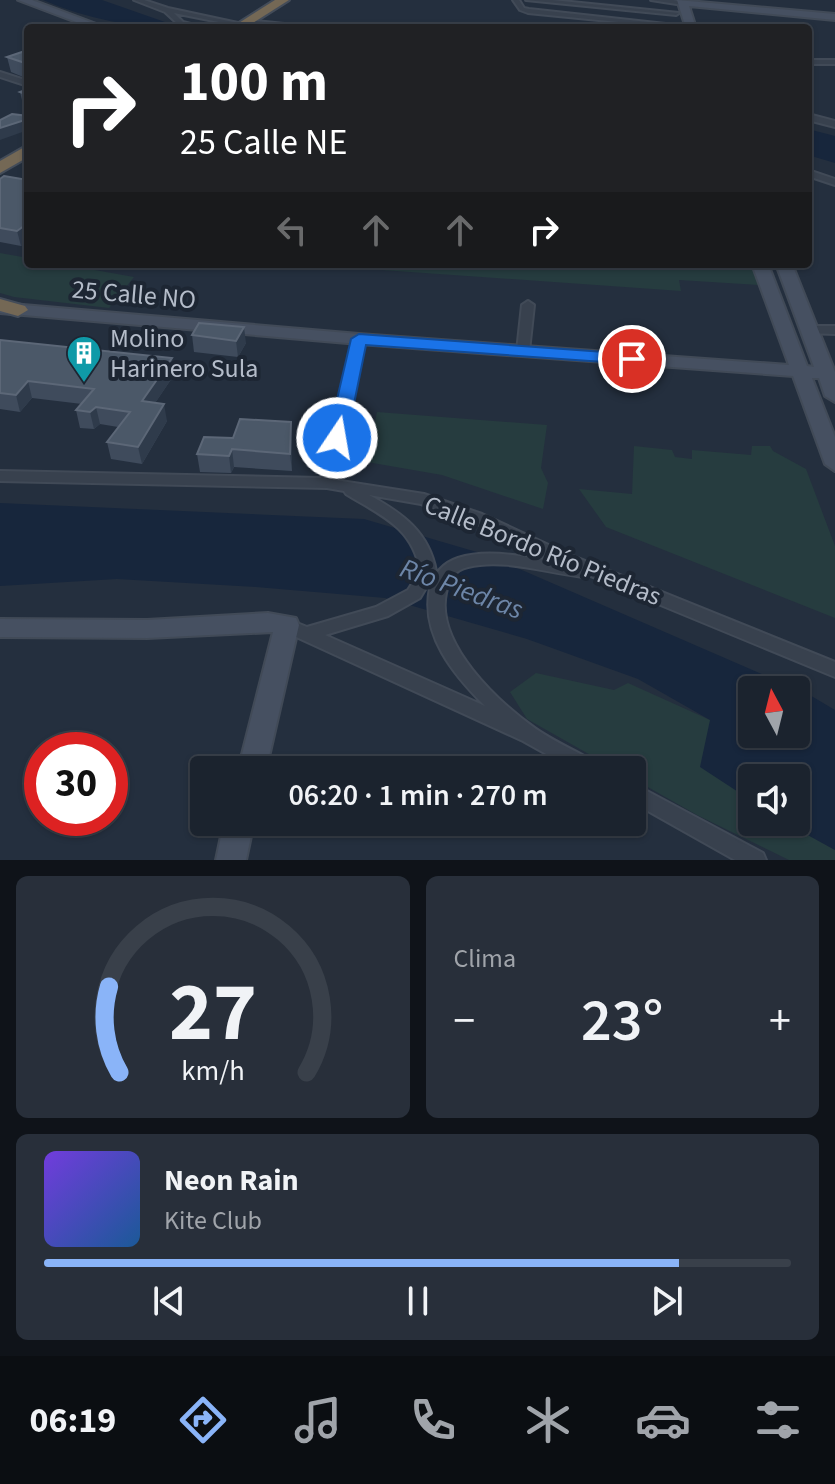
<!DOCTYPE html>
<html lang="es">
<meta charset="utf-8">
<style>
:root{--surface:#1b232e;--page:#282f3a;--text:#f1f3f6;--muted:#a0a4aa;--line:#39404a;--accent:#8ab4f8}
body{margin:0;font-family:"Source Sans 3",sans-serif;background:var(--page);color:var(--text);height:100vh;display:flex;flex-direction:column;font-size:30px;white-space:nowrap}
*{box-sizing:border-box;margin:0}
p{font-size:26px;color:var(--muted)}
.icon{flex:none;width:44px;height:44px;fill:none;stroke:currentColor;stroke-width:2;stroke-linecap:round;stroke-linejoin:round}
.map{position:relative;height:860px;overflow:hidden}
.side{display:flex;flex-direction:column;gap:16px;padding:16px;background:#0f1319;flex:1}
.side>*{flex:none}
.top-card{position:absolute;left:24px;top:24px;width:788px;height:244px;border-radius:8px;box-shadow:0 2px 6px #0004,0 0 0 2px var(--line);background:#202124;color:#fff;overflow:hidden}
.needle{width:52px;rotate:353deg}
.fabs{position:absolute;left:738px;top:676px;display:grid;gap:16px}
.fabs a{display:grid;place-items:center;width:72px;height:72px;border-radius:8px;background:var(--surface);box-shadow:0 2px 6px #0004,0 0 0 2px var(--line);font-size:40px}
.speed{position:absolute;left:24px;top:732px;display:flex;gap:16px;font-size:40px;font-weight:700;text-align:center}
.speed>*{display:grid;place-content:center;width:104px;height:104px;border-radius:50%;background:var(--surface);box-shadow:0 2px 6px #0004,0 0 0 2px var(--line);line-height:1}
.speed .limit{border:12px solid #d22;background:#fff;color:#111}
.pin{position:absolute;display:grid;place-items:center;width:68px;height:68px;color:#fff;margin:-34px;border:4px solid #fff;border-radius:50%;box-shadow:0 2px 8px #0007}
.me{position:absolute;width:88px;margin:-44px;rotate:12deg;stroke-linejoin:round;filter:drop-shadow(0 0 6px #0008)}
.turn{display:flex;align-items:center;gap:28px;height:168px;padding:0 24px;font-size:36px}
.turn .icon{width:104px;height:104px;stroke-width:2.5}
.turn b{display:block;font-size:56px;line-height:68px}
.lanes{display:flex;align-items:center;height:76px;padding:0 24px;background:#0003;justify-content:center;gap:40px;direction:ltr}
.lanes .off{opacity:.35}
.big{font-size:60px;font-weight:600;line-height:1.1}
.side .card{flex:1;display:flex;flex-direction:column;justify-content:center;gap:12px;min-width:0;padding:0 28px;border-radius:12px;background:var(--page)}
.side .dial{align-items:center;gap:0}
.dial svg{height:208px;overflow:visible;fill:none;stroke:var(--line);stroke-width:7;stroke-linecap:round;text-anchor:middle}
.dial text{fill:var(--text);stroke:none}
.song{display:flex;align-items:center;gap:24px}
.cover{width:96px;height:96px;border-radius:12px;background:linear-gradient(135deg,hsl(260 70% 55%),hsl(210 70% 35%))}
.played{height:8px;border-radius:4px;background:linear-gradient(90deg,var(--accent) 85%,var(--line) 85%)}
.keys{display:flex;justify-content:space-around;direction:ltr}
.heat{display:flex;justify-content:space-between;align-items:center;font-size:44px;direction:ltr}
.side .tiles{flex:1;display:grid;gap:16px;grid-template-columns:1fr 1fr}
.card:last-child{grid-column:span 2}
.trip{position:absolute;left:190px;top:756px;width:456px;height:80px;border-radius:8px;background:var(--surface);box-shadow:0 2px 6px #0004,0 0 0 2px var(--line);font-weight:600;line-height:80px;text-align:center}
.menu{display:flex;height:128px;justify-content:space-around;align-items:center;background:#0b0e12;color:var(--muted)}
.menu .icon{width:56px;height:56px}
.menu .on{color:var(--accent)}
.menu b{font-size:36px;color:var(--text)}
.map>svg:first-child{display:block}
.green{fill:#263c3f}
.water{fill:#17263c;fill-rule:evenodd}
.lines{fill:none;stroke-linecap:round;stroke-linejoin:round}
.street-casing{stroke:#414a57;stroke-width:4}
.secondary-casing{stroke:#414a57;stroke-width:4}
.highway-casing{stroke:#434c59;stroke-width:4}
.street{fill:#38414e;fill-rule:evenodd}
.secondary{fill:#465061;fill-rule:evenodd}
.highway{fill:#746855;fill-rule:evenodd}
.wall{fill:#3f4b5c}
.shaded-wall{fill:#2f3b4b}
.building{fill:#4b5868;stroke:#5c6777;stroke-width:2}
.route{fill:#1a73e8;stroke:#114b97;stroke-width:2}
.labels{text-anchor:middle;stroke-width:8;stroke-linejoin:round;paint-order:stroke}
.street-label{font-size:26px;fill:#b4bcc9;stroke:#1d2633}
.poi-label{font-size:26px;fill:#b4bcc9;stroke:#1d2633;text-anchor:start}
.water-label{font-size:28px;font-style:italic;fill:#6d86a8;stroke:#1d2633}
</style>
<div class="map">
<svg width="835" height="860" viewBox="0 0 835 860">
<rect width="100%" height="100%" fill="#242f3e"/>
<g class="green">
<polygon points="0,253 28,258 28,264 61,264 134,277 109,308 14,297 0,293"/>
<polygon points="382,264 752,264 759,285 679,280 681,291 382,270"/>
<polygon points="377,412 547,425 541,468 548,483 543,509 442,475 367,462"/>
<polygon points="634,446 672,450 675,457 692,459 692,450 751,455 752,446 770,446 773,451 806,469 835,546 835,618 606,527 579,489 632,494"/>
<polygon points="536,673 614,690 628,683 710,720 752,800 752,822 785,822 835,850 835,860 789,860 697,815 632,778 632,770 617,770 527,719 510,692"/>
</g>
<g class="water">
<path d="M43,0H102L182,28C134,28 87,19 43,0Z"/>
<polygon points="808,129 835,136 835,163 808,155"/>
<path d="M0,503L364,519L487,555L808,694L835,710V850L784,822H796V778H752V801L700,767L710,720L638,679L527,639L385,598L256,587L117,579L0,586ZM752,690H796V734H752Z"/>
</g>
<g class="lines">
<g class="street-casing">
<g id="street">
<polygon points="134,0 144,0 168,8 238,23 234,25 174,13 183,22 206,28 179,25 165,12"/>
<polygon points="513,0 519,0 524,8 529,9 684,26 679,28 528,13 520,10"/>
<polygon points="526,0 552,0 679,13 676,15"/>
<polygon points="651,0 673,0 686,3 683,5"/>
<polygon points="248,20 303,26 307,28 246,23"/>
<rect x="808" y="60" width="27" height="4"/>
<polygon points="0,72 28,81 28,86 0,77"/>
<polygon points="808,114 835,121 835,127 808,120"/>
<polygon points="808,170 835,179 835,185 808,176"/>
<polygon points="528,301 534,305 529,351 523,355 517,351 522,305"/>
<polygon points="809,326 835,326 835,334 805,333 803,330 805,327"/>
<path d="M359,335L365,339L335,480L424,494L482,514L568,554L835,662V677L588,575L583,577C547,573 504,558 468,567C454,570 449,580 446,593C435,644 498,702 536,729C555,742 579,753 600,764L603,770H575L523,741L281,630L278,625L281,620L287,619L307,627L376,607L408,590L420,571C413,527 380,515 346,494L344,491L327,488L0,481V471L321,478L353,339ZM369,495L421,504L472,522L556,562C525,557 488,548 458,558C443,563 434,574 430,588C420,635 454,675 485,706L325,635L388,616L420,598L436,571C429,532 402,513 369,495Z"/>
<polygon points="632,783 763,853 766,860 735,860 632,802"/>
</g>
</g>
<g class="secondary-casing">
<g id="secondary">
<polygon points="18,0 32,0 107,28 92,28"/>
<polygon points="677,0 835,14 835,20 689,6 696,28 686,28"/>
<polygon points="752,264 768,264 807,366 814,367 776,264 792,264 835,372 835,402 825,396 819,378 812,378 835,437 835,471 825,464 793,376 359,344 0,313 0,303 359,334 789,365"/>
<polygon points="268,613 296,618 299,625 266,770 238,770 273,632 147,638 0,637 0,619 147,620"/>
<polygon points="224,822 254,822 246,860 216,860"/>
</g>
</g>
<g class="highway-casing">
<g id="highway">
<polygon points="275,0 289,0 245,28 231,28"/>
<polygon points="28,145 28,157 0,173 0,161"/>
<polygon points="0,299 25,306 28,310 18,316 0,311"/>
</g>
</g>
<use href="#street" class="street"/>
<use href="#secondary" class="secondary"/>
<use href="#highway" class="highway"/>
</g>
<g class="wall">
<polygon points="28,50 28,79 11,72 7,57"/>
<polygon points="28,89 28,106 23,104 20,92"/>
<polygon points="0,179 28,180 28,241 21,246 0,242"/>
<polygon points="199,323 246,343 238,357 194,352 192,335"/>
<polygon points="0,340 174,375 155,403 167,421 142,464 111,459 107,442 118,427 100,424 94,429 80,428 76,410 82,404 32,398 20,412 0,409"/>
<polygon points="292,439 292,471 234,467 231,473 200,472 197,454"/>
</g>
<g class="shaded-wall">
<polygon points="28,119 28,130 0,140 0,128"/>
<polygon points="28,223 28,241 21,246 17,231"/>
<polygon points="244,327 246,343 238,357 236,341"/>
<polygon points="172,358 174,375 145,418 142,401"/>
<polygon points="28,381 32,398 20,412 16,395"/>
<polygon points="164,404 167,421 142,464 138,447"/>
<polygon points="96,407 100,424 94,429 90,412"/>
<polygon points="291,422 292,439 292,471 290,454"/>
<polygon points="232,449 234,467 231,473 229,456"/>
</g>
<g class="building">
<polygon points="92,24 106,28 78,28"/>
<polygon points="28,50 28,64 7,57"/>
<polygon points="28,89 28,95 20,92"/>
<polygon points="12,114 28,116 28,119 0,128 0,120"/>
<polygon points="4,176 28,180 28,223 17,231 0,228 0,179"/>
<polygon points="199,323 244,327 236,341 192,335"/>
<polygon points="0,340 172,358 142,401 164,404 138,447 107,442 130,412 96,407 90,412 76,410 94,389 28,381 16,395 0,393"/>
<polygon points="240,419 291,422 290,454 232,449 229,456 197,454 204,437 233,438"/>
</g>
<polygon class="route" points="359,334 632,354 641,359 632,364 366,345 347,438 337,443 328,438 351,339"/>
<defs>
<g id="building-pin" transform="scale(1.8)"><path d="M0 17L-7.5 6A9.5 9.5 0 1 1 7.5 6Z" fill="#0f9aa8" stroke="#1d2633"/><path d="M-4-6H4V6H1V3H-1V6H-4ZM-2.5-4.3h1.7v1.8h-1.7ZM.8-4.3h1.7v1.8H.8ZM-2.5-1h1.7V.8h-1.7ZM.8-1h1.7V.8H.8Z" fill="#fff"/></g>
</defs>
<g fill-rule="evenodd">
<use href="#building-pin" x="84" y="353"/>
</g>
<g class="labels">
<g class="street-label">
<text transform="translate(134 294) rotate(5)" y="9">25 Calle NO</text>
<text transform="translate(543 550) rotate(22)" y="9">Calle Bordo Río Piedras</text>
</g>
<g class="poi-label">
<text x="110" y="347">Molino<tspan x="110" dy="30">Harinero Sula</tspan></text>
</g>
<g class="water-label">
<text transform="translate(462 588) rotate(20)" y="10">Río Piedras</text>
</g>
</g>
</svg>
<div class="fabs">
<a><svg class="needle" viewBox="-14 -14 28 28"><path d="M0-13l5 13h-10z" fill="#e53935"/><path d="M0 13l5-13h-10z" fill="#a0a4aa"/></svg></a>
<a><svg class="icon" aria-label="sound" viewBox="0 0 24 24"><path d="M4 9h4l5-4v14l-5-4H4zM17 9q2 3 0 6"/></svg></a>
</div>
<div class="speed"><div class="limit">30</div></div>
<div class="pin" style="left:632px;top:359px;background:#d93025"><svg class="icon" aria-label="arrive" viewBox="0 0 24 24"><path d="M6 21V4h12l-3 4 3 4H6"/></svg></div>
<svg class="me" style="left:337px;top:438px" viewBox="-20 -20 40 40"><circle r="17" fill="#1a73e8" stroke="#fff" stroke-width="3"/><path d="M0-11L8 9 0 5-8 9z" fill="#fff"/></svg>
<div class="trip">06:20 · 1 min · 270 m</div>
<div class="top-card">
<div class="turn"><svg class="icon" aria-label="right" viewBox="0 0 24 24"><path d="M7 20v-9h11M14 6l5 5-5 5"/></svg><div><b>100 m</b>25 Calle NE</div></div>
<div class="lanes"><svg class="icon off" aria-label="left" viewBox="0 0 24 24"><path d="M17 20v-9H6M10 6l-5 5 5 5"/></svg><svg class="icon off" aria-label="ahead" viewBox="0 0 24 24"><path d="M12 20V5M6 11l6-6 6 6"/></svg><svg class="icon off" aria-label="ahead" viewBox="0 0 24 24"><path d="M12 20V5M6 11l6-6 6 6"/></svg><svg class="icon" aria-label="right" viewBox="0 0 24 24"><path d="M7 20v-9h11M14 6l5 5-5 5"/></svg></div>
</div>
</div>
<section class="side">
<div class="tiles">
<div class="card dial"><svg viewBox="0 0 100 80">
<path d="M14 69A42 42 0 1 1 86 69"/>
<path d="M14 69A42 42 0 0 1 10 36" stroke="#8ab4f8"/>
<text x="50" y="56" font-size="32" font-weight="700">27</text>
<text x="50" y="72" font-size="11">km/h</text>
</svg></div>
<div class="card"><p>Clima</p>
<div class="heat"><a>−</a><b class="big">23°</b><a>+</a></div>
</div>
<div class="card">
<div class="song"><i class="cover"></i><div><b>Neon Rain</b><p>Kite Club</p></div></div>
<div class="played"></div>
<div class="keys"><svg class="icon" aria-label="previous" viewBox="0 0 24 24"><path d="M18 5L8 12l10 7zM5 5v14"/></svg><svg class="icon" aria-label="pause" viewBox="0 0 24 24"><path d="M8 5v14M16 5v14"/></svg><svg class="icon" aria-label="next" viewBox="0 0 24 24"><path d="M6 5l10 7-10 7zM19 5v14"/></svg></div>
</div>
</div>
</section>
<nav class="menu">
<b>06:19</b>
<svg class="icon on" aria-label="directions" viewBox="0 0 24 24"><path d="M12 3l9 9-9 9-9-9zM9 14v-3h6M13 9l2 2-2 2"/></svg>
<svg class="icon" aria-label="music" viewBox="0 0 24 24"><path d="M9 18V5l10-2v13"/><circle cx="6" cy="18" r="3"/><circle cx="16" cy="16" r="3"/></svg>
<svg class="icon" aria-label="phone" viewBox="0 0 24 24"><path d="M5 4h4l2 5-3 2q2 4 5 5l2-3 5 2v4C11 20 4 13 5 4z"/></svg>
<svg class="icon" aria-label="climate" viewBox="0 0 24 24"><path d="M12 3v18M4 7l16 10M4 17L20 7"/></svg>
<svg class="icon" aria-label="car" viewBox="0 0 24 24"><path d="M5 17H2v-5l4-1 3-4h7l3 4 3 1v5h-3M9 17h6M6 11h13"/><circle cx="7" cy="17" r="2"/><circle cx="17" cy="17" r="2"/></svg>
<svg class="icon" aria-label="filters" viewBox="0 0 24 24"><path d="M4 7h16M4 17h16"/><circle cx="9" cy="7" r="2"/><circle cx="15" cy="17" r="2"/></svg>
</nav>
